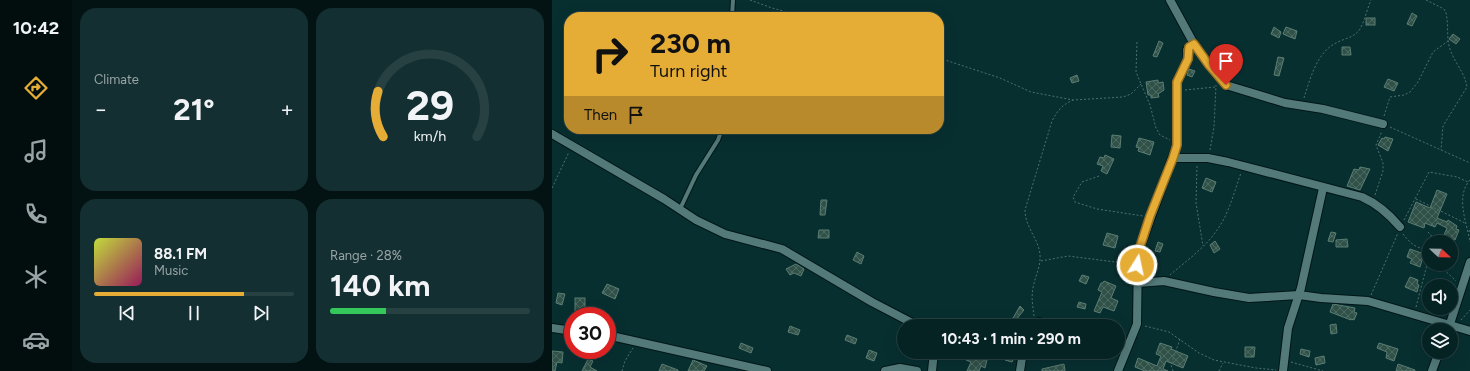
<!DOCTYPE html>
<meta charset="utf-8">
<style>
:root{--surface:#062324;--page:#142f31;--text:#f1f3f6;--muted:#98a4a6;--line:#274041;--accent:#e6ad36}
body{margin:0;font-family:Figtree,sans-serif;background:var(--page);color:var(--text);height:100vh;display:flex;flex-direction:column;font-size:15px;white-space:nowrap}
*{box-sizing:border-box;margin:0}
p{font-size:13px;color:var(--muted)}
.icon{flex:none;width:22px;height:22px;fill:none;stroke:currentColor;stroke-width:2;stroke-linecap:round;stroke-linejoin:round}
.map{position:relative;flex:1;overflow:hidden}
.side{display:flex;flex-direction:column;gap:8px;padding:8px;background:#031314;width:480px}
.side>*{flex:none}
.hud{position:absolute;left:12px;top:12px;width:380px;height:122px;border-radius:16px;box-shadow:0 4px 16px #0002,0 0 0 1px var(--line);background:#e6ad36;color:#111;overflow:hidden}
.needle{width:26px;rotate:112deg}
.fabs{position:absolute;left:870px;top:235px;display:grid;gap:8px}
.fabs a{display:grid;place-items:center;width:36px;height:36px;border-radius:50%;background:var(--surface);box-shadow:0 4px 16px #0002,0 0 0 1px var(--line);font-size:20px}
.speed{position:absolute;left:12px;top:307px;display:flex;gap:8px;font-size:20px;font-weight:700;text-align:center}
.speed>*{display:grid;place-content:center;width:52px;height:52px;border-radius:50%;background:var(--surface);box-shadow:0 4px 16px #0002,0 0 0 1px var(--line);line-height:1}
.speed .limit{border:6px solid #d22;background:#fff;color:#111}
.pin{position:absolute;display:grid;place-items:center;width:34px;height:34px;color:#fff;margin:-41px -17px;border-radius:50% 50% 50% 0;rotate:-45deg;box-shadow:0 0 4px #0007}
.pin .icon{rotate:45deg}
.me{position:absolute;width:44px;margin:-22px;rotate:10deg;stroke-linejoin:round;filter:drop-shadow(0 0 3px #0008)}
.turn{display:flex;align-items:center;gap:14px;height:84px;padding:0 20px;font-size:18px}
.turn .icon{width:52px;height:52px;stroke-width:2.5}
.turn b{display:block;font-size:28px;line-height:34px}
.then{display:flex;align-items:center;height:38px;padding:0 20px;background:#0003;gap:8px;font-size:15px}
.big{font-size:30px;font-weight:700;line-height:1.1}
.side .tile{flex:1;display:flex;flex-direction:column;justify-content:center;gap:6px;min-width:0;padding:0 14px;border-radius:16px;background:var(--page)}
.side .dial{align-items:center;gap:0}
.dial svg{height:104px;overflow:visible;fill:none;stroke:var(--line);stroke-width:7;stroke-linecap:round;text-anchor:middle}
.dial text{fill:var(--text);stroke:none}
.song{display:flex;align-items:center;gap:12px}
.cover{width:48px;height:48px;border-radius:6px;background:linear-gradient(135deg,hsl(70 70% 55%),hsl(330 70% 35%))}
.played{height:4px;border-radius:2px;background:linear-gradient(90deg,var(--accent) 75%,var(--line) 75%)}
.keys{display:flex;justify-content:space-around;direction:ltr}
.heat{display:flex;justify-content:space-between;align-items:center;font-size:22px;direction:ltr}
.charge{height:6px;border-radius:3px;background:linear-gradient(90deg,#34c759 28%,var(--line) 0)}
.side .tiles{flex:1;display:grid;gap:8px;grid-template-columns:repeat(2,1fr)}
.trip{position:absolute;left:345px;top:319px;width:228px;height:40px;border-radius:20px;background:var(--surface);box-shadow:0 4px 16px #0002,0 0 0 1px var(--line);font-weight:700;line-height:40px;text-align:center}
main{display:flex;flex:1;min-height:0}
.dock{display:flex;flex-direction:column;width:72px;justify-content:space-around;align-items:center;background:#020e0e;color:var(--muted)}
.dock .icon{width:28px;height:28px}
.dock .active{color:var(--accent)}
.dock b{font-size:18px;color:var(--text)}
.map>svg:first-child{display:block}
.building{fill:url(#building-cross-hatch);stroke:#5b7d72}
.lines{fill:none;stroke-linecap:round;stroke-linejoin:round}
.service-casing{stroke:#001616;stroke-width:6}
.minor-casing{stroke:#001616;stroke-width:10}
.path{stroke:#4e6f70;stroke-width:1;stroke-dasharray:2 2;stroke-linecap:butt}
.service{stroke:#537979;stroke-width:4}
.minor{stroke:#537979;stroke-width:8}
.route-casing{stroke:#967023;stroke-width:10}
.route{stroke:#e6ad36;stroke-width:7}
</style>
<main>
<nav class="dock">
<b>10:42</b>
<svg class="icon active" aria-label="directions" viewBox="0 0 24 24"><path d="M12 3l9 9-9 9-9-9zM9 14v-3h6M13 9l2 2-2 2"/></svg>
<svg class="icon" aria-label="music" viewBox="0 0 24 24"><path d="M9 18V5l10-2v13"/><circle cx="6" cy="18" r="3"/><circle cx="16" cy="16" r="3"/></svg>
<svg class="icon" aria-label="phone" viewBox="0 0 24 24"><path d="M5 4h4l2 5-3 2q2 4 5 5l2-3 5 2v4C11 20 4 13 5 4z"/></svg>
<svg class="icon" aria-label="climate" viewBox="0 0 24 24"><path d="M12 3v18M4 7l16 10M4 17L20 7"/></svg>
<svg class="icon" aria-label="car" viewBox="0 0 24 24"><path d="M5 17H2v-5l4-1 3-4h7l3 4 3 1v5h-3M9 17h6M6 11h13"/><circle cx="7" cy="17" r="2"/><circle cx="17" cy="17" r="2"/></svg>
</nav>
<section class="side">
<div class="tiles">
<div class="tile"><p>Climate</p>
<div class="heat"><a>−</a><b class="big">21°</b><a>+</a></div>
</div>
<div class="tile dial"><svg viewBox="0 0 100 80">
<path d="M14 69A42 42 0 1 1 86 69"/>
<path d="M14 69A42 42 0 0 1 10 34" stroke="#e6ad36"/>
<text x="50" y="56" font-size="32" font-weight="700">29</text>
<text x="50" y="72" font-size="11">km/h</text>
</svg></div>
<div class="tile">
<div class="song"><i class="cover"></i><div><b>88.1 FM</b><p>Music</p></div></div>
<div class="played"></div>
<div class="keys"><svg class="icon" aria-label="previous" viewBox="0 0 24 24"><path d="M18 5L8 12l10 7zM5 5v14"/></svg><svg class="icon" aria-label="pause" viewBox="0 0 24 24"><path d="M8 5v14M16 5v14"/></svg><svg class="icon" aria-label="next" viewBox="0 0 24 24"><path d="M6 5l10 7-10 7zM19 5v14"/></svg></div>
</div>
<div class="tile"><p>Range · 28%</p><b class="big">140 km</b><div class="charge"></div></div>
</div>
</section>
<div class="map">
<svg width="918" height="371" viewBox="0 0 918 371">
<defs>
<pattern id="building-cross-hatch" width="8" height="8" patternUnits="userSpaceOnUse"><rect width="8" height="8" fill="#305148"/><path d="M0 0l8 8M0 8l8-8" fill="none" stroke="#4d6a62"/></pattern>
</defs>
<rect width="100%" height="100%" fill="#082f30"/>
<g class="building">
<polygon points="860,13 865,16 860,26 855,24"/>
<rect x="814" y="18" width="9" height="7"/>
<polygon points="722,27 729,32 727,38 719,34"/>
<polygon points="734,27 745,31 743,39 731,34"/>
<polygon points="901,34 908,39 904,44 897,39"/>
<polygon points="607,41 611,43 605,57 601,56"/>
<polygon points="790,47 798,47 799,55 790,55"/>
<polygon points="726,57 732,58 727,76 722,75"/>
<polygon points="637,69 643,71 640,77 635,75"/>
<polygon points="525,75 527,81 520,83 518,78"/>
<polygon points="836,79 846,83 842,91 832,87"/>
<polygon points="606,80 606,83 611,82 612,90 606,94 607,97 599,98 599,95 596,95 594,82"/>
<polygon points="560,135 569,136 568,148 559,147"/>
<polygon points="833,137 841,139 836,151 826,145 830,138 832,139"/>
<polygon points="587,138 602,142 598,155 586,151 587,148 584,147"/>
<polygon points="553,155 562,159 555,174 549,171 551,166 545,164 548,157 552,158"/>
<polygon points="808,167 818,169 808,190 795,186 802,169 807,170"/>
<polygon points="654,178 664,182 660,192 650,188"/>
<polygon points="885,190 895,194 885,218 895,222 896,220 905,226 904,229 907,230 903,240 892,235 895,228 885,223 883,227 873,223 872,228 856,222 864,202 878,208"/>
<polygon points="269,200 275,200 273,215 268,215"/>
<polygon points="267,230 277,230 277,238 266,238"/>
<polygon points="779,232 784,233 781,242 776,241"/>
<polygon points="555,233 566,236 563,248 551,245"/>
<polygon points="885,235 892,237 891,242 883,242"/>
<polygon points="795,239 796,247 784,247 784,240"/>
<polygon points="663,241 668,249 662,253 658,245"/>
<polygon points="606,242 611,244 608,252 603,251"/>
<polygon points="858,249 872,254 868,267 858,263 860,259 855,257"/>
<polygon points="305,252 312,256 309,264 301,260"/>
<polygon points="244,264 252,269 249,276 242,273 238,275 234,269"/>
<polygon points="530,275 537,277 534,284 527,281"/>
<polygon points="858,277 866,280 865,284 867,285 865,292 853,287"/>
<polygon points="552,281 564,286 559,298 566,301 562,311 551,307 548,313 542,311 550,292 546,290 549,283 551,283"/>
<polygon points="55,284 67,289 63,299 50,293"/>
<polygon points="6,293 13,294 10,305 4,303"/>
<rect x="23" y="298" width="10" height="15"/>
<polygon points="527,302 534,304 533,309 525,307"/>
<polygon points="781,304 803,308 802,312 805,313 802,320 799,319 799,320 778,312"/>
<polygon points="468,306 472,310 459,326 457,325"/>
<polygon points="886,308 893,308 892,315 885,313"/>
<polygon points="35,310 54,313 53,316 34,316"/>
<polygon points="553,319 569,326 550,326"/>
<polygon points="784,324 785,333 779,334 778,325"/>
<polygon points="238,326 248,330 246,335 236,332"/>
<polygon points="295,335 305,339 303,344 293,340"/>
<polygon points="189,343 201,348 199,353 187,348"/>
<polygon points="608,343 620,347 619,349 636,356 631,368 614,361 611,369 616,371 593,371 583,367 586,358 605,366 609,356 604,354"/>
<polygon points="827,343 846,349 842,361 834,358 835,352 825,348"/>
<polygon points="693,347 703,347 702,357 693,357"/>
<polygon points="749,349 758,351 757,357 748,354"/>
<polygon points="317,350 325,353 322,361 314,358"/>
<polygon points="0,351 11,352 10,363 5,362 3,371 0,371"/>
<polygon points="431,352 437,352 433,368 429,366 427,371 415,371 419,362 414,360 416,355 428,360"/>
<polygon points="455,355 462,357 460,362 453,360"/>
<polygon points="772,356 773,363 764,365 763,358"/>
<polygon points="36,359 41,361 38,367 45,371 30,371"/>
<polygon points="141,360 155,366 152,371 136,371"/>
<polygon points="110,364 126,370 126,371 107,371"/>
<polygon points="512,364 513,371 490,371 490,369"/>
<polygon points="846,364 863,370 863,371 844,371"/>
</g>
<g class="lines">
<g class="service-casing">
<g id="service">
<polyline points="180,17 181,0"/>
<polyline points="128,209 144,175 166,140 170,129"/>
</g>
</g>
<g class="minor-casing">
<g id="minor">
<polyline points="618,0 642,44 657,65 674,85 733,103 771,109 831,124"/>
<polyline points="0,134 112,199 144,220 173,234 230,249 320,302 366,326"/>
<path d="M621,158H656L676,162L810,197C826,204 837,214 848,227"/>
<polyline points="586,283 612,281 662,292 697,298 747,295 769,298 816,301 918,331"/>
<polyline points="481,326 487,322 500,326"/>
<polyline points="0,328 21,331"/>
<polyline points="896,330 918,262"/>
<polyline points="55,335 215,371"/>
<polyline points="566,344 574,347"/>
<polyline points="333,371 348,368 365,371"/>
<polyline points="380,371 382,352"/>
<polyline points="468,371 471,352"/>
<polyline points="566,371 585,324 586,253 625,145 625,82 636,59 635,50 642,44"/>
<polyline points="731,371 736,328 749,288 771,188"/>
<polyline points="880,371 887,352"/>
</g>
</g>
<g class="path">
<polyline points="198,0 220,8 254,17"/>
<path d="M874,0L892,9L894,13C897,25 894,37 898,49C902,62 913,73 915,87L891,126L889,150"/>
<polyline points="585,42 584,72 598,105 604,128 608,135 618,140"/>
<polyline points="387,58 448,78 479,92 521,100 571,97 579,94 590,83"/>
<polyline points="633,90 663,87"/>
<path d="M752,98C758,79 765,52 784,43C793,38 802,38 808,29C813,20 815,9 819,0"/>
<polyline points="832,116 838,97 852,95 858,92 866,82 881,52 896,41"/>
<polyline points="838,127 918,163"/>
<polyline points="658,150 662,127 664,85"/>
<polyline points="645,166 644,203 651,246"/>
<polyline points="547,176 530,182 521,197 523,202 545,209 591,216"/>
<path d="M918,180C903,197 915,223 918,242"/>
<polyline points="0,188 17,152"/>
<polyline points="823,195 831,171 831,163 824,145 830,131"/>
<polyline points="864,199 913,223"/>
<polyline points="852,220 877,172 905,177 916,182"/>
<polyline points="876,232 879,235 880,242"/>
<polyline points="917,232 918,228"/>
<path d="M851,234C857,242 866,251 877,248"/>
<polyline points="489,261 516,256 579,264"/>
<polyline points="886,264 904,281"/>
<path d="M618,275C634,261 653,248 665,230C677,214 682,192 689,173"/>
<polyline points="819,295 846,233"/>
<polyline points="864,307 877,257"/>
<path d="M482,316C481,307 479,298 481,288C483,276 489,267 488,254C486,238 473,227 473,210L500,121C506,110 510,105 521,100"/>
<polyline points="909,320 918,310"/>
<polyline points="593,326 617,332 647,353 662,360 704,368 724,370"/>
<polyline points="739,362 771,371"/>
<polyline points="70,371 73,361 81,348"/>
<polyline points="621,371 619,365 628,339"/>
<polyline points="667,371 671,363"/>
</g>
<use href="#service" class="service"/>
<use href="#minor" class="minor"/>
</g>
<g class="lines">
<g class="route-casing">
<polyline id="route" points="585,265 586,253 598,216 621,158 625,145 625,82 636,59 637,47 642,44 657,65 674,85"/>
</g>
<use href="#route" class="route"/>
</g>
</svg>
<div class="fabs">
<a><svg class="needle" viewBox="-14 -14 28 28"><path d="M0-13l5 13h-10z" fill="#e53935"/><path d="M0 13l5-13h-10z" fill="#98a4a6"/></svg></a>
<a><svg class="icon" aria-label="sound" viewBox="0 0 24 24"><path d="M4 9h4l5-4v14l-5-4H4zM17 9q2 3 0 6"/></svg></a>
<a><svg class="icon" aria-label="layers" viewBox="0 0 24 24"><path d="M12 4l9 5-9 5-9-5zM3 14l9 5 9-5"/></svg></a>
</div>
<div class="speed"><div class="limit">30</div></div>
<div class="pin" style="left:674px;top:85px;background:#d93025"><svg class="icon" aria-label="arrive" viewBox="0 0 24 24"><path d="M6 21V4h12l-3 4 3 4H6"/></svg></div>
<svg class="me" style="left:585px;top:265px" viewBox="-20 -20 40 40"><circle r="17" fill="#e6ad36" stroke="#fff" stroke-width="3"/><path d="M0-11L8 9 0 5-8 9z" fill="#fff"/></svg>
<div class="trip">10:43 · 1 min · 290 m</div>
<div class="hud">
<div class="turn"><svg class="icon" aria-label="right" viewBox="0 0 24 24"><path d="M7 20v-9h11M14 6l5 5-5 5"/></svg><div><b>230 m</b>Turn right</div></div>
<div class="then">Then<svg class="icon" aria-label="arrive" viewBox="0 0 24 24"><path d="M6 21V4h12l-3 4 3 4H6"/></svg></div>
</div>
</div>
</main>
